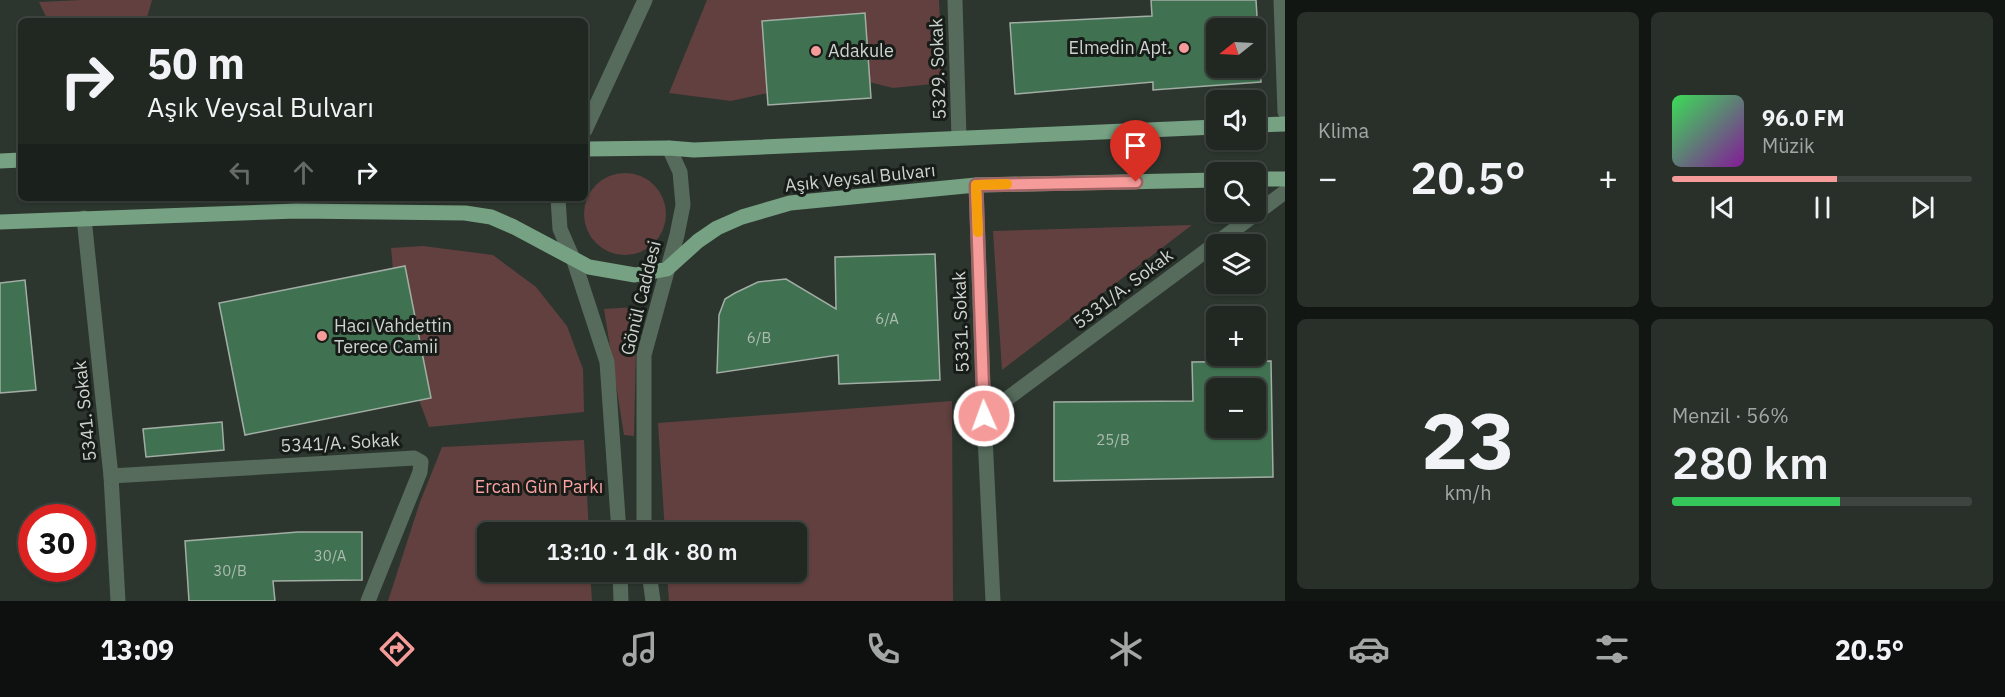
<!DOCTYPE html>
<html lang="tr">
<meta charset="utf-8">
<style>
:root{--surface:#212822;--page:#29302a;--text:#f1f3f6;--muted:#a2a6a5;--line:#3e4440;--accent:#f59b9a}
body{margin:0;font-family:"IBM Plex Sans",sans-serif;background:var(--page);color:var(--text);height:100vh;display:flex;flex-direction:column;font-size:22px;white-space:nowrap}
*{box-sizing:border-box;margin:0}
p{font-size:20px;color:var(--muted)}
.icon{flex:none;width:33px;height:33px;fill:none;stroke:currentColor;stroke-width:2;stroke-linecap:round;stroke-linejoin:round}
.map{position:relative;flex:1;overflow:hidden}
.sheet{display:flex;flex-direction:column;gap:12px;padding:12px;background:#121613;width:720px}
.sheet>*{flex:none}
.top-card{position:absolute;left:18px;top:18px;width:570px;height:183px;border-radius:9px;box-shadow:0 2px 4px #0004,0 0 0 2px var(--line);background:#212822;color:var(--text);overflow:hidden}
.needle{width:39px;rotate:252deg}
.tools{position:absolute;left:1206px;top:18px;display:grid;gap:12px}
.tools a{display:grid;place-items:center;width:60px;height:60px;border-radius:9px;background:var(--surface);box-shadow:0 2px 4px #0004,0 0 0 2px var(--line);font-size:30px}
.speed{position:absolute;left:18px;top:504px;display:flex;gap:12px;font-size:30px;font-weight:700;text-align:center}
.speed>*{display:grid;place-content:center;width:78px;height:78px;border-radius:50%;background:var(--surface);box-shadow:0 2px 4px #0004,0 0 0 2px var(--line);line-height:1}
.speed .limit{border:9px solid #d22;background:#fff;color:#111}
.pin{position:absolute;display:grid;place-items:center;width:51px;height:51px;color:#fff;margin:-62px -26px;border-radius:50% 50% 50% 0;rotate:-45deg;box-shadow:0 0 6px #0007}
.pin .icon{rotate:45deg}
.me{position:absolute;width:66px;margin:-33px;rotate:358deg;stroke-linejoin:round;filter:drop-shadow(0 0 4px #0008)}
.turn{display:flex;align-items:center;gap:21px;height:126px;padding:0 30px;font-size:27px}
.turn .icon{width:78px;height:78px;stroke-width:2.5}
.turn b{display:block;font-size:42px;line-height:51px}
.lanes{display:flex;align-items:center;height:57px;padding:0 30px;background:#0003;justify-content:center;gap:30px;direction:ltr}
.lanes .off{opacity:.35}
.big{font-size:45px;font-weight:600;line-height:1.1}
.sheet .widget{flex:1;display:flex;flex-direction:column;justify-content:center;gap:9px;min-width:0;padding:0 21px;border-radius:9px;background:var(--page)}
.sheet .dial{align-items:center;gap:0}
.dial b{font-size:78px;line-height:1}
.song{display:flex;align-items:center;gap:18px}
.cover{width:72px;height:72px;border-radius:9px;background:linear-gradient(135deg,hsl(130 70% 55%),hsl(290 70% 35%))}
.played{height:6px;border-radius:3px;background:linear-gradient(90deg,var(--accent) 55%,var(--line) 55%)}
.keys{display:flex;justify-content:space-around;direction:ltr}
.heat{display:flex;justify-content:space-between;align-items:center;font-size:33px;direction:ltr}
.charge{height:9px;border-radius:4px;background:linear-gradient(90deg,#34c759 56%,var(--line) 0)}
.sheet .tiles{flex:1;display:grid;gap:12px;grid-template-columns:repeat(2,1fr)}
.trip{position:absolute;left:477px;top:522px;width:330px;height:60px;border-radius:9px;background:var(--surface);box-shadow:0 2px 4px #0004,0 0 0 2px var(--line);font-weight:600;line-height:60px;text-align:center}
.tabs{display:flex;height:96px;justify-content:space-around;align-items:center;background:#0d100e;color:var(--muted)}
.tabs .icon{width:42px;height:42px}
.tabs .current{color:var(--accent)}
.tabs b{font-size:27px;color:var(--text)}
main{display:flex;flex:1;min-height:0}
.map>svg:first-child{display:block}
.green{fill:#61403f}
.building{fill:#407251;stroke:#a2aea5;stroke-width:1.5;fill-rule:evenodd}
.lines{fill:none;stroke-linecap:round;stroke-linejoin:round}
.minor{stroke:#566b5c;stroke-width:15}
.major{stroke:#76a183;stroke-width:15}
.route-casing{stroke:#9f6564;stroke-width:15}
.route{stroke:#f59b9a;stroke-width:10}
.slow{stroke:#f59e0b;stroke-width:10}
.poi-dot{fill:#f59b9a;stroke:#171c18;stroke-width:2}
.labels{text-anchor:middle;stroke-width:6;stroke-linejoin:round;paint-order:stroke}
.number-label{font-size:15px;fill:#aabbaf}
.poi-label{font-size:18px;fill:#cdd3ce;stroke:#171c18;text-anchor:start}
.street-label{font-size:18px;fill:#cdd3ce;stroke:#171c18}
.park-label{font-size:18px;fill:#fca3a1;stroke:#171c18}
</style>
<main>
<div class="map">
<svg width="1285" height="601" viewBox="0 0 1285 601">
<rect width="100%" height="100%" fill="#2c362e"/>
<g class="green">
<polygon points="81,0 152,0 146,21 48,21 39,2"/>
<polygon points="707,0 939,0 943,83 893,88 869,82 864,14 762,21 768,93 731,101 669,93"/>
<circle cx="625" cy="214" r="41"/>
<polygon points="1192,225 1002,370 993,231"/>
<polygon points="423,246 493,255 536,287 567,326 583,369 584,412 429,427 419,400 431,397 405,267 393,269 391,248"/>
<polygon points="637,307 634,436 624,435 604,309"/>
<polygon points="952,401 953,601 669,601 667,572 796,572 796,532 665,532 658,423"/>
<polygon points="584,440 589,532 488,532 488,572 590,572 592,601 388,601 420,502 442,447"/>
</g>
<g class="building">
<path d="M1151,0H1256L1261,82L1153,90V82L1015,94L1010,23L1152,16ZM1216,28H1256V68H1216Z"/>
<polygon points="865,13 871,98 768,105 762,21"/>
<polygon points="935,254 940,380 839,384 838,355 717,373 719,315 725,299 735,293 758,282 786,279 836,309 835,257"/>
<polygon points="405,266 431,398 245,435 219,303"/>
<polygon points="25,280 36,390 0,393 0,283"/>
<path d="M1271,361L1273,477L1054,481V402L1193,401L1192,362ZM1216,388H1256V428H1216Z"/>
<polygon points="222,422 224,450 146,457 143,429"/>
<polygon points="298,532 362,532 362,580 273,581 275,601 189,601 185,541"/>
</g>
<g class="lines">
<g class="minor">
<polyline points="955,0 959,138"/>
<polyline points="1281,0 1285,112"/>
<polyline points="585,130 645,0"/>
<polyline points="976,185 984,416 993,601"/>
<polyline points="558,198 560,229 574,261 607,362 619,532"/>
<polyline points="84,218 111,476 118,601"/>
<polyline points="984,416 1285,192"/>
<polyline points="111,476 414,458 421,462 420,472 368,601"/>
<polyline points="644,532 644,355 677,235 683,205 680,172 669,148"/>
<polyline points="620,572 621,601"/>
<polyline points="649,572 653,601"/>
</g>
<g class="major">
<polyline points="1256,125 1285,124"/>
<polyline points="585,149 669,148 694,150 1216,127"/>
<polyline points="0,161 21,160"/>
<polyline points="1256,179 1285,179"/>
<polyline points="0,222 297,211 465,213 491,217 514,227 589,267 635,275 667,269 698,241 717,228 742,217 790,203 976,185 1216,180"/>
</g>
</g>
<g class="lines">
<g class="route-casing">
<polyline id="route" points="984,416 976,185 1136,182"/>
</g>
<use href="#route" class="route"/>
<polyline class="slow" points="978,232 976,185 1007,184"/>
</g>
<g class="poi-dot">
<circle cx="1184" cy="48" r="6"/>
<circle cx="816" cy="51" r="6"/>
<circle cx="322" cy="336" r="6"/>
</g>
<g class="labels">
<g class="number-label">
<text x="887" y="324">6/A</text>
<text x="759" y="343">6/B</text>
<text x="1113" y="445">25/B</text>
<text x="330" y="561">30/A</text>
<text x="230" y="576">30/B</text>
</g>
<g class="poi-label">
<text x="1172" y="54" text-anchor="end">Elmedin Apt.</text>
<text x="828" y="57">Adakule</text>
<text x="334" y="332">Hacı Vahdettin<tspan x="334" dy="21">Terece Camii</tspan></text>
</g>
<g class="street-label">
<text transform="translate(938 69) rotate(-92)" y="6">5329. Sokak</text>
<text transform="translate(860 178) rotate(-6)" y="6">Aşık Veysal Bulvarı</text>
<text transform="translate(1123 289) rotate(-37)" y="6">5331/A. Sokak</text>
<text transform="translate(641 298) rotate(-76)" y="6">Gönül Caddesi</text>
<text transform="translate(961 322) rotate(-92)" y="6">5331. Sokak</text>
<text transform="translate(85 411) rotate(-96)" y="6">5341. Sokak</text>
<text transform="translate(340 443) rotate(-3)" y="6">5341/A. Sokak</text>
</g>
<g class="park-label">
<text x="539" y="493">Ercan Gün Parkı</text>
</g>
</g>
</svg>
<div class="tools">
<a><svg class="needle" viewBox="-14 -14 28 28"><path d="M0-13l5 13h-10z" fill="#e53935"/><path d="M0 13l5-13h-10z" fill="#a2a6a5"/></svg></a>
<a><svg class="icon" aria-label="sound" viewBox="0 0 24 24"><path d="M4 9h4l5-4v14l-5-4H4zM17 9q2 3 0 6"/></svg></a>
<a><svg class="icon" aria-label="search" viewBox="0 0 24 24"><circle cx="10" cy="10" r="6"/><path d="M15 15l6 6"/></svg></a>
<a><svg class="icon" aria-label="layers" viewBox="0 0 24 24"><path d="M12 4l9 5-9 5-9-5zM3 14l9 5 9-5"/></svg></a>
<a>+</a>
<a>−</a>
</div>
<div class="speed"><div class="limit">30</div></div>
<div class="pin" style="left:1136px;top:182px;background:#d93025"><svg class="icon" aria-label="arrive" viewBox="0 0 24 24"><path d="M6 21V4h12l-3 4 3 4H6"/></svg></div>
<svg class="me" style="left:984px;top:416px" viewBox="-20 -20 40 40"><circle r="17" fill="#f59b9a" stroke="#fff" stroke-width="3"/><path d="M0-11L8 9 0 5-8 9z" fill="#fff"/></svg>
<div class="trip">13:10 · 1 dk · 80 m</div>
<div class="top-card">
<div class="turn"><svg class="icon" aria-label="right" viewBox="0 0 24 24"><path d="M7 20v-9h11M14 6l5 5-5 5"/></svg><div><b>50 m</b>Aşık Veysal Bulvarı</div></div>
<div class="lanes"><svg class="icon off" aria-label="left" viewBox="0 0 24 24"><path d="M17 20v-9H6M10 6l-5 5 5 5"/></svg><svg class="icon off" aria-label="ahead" viewBox="0 0 24 24"><path d="M12 20V5M6 11l6-6 6 6"/></svg><svg class="icon" aria-label="right" viewBox="0 0 24 24"><path d="M7 20v-9h11M14 6l5 5-5 5"/></svg></div>
</div>
</div>
<section class="sheet">
<div class="tiles">
<div class="widget"><p>Klima</p>
<div class="heat"><a>−</a><b class="big">20.5°</b><a>+</a></div>
</div>
<div class="widget">
<div class="song"><i class="cover"></i><div><b>96.0 FM</b><p>Müzik</p></div></div>
<div class="played"></div>
<div class="keys"><svg class="icon" aria-label="previous" viewBox="0 0 24 24"><path d="M18 5L8 12l10 7zM5 5v14"/></svg><svg class="icon" aria-label="pause" viewBox="0 0 24 24"><path d="M8 5v14M16 5v14"/></svg><svg class="icon" aria-label="next" viewBox="0 0 24 24"><path d="M6 5l10 7-10 7zM19 5v14"/></svg></div>
</div>
<div class="widget dial"><b>23</b><p>km/h</p></div>
<div class="widget"><p>Menzil · 56%</p><b class="big">280 km</b><div class="charge"></div></div>
</div>
</section>
</main>
<nav class="tabs">
<b>13:09</b>
<svg class="icon current" aria-label="directions" viewBox="0 0 24 24"><path d="M12 3l9 9-9 9-9-9zM9 14v-3h6M13 9l2 2-2 2"/></svg>
<svg class="icon" aria-label="music" viewBox="0 0 24 24"><path d="M9 18V5l10-2v13"/><circle cx="6" cy="18" r="3"/><circle cx="16" cy="16" r="3"/></svg>
<svg class="icon" aria-label="phone" viewBox="0 0 24 24"><path d="M5 4h4l2 5-3 2q2 4 5 5l2-3 5 2v4C11 20 4 13 5 4z"/></svg>
<svg class="icon" aria-label="climate" viewBox="0 0 24 24"><path d="M12 3v18M4 7l16 10M4 17L20 7"/></svg>
<svg class="icon" aria-label="car" viewBox="0 0 24 24"><path d="M5 17H2v-5l4-1 3-4h7l3 4 3 1v5h-3M9 17h6M6 11h13"/><circle cx="7" cy="17" r="2"/><circle cx="17" cy="17" r="2"/></svg>
<svg class="icon" aria-label="filters" viewBox="0 0 24 24"><path d="M4 7h16M4 17h16"/><circle cx="9" cy="7" r="2"/><circle cx="15" cy="17" r="2"/></svg>
<b>20.5°</b>
</nav>
